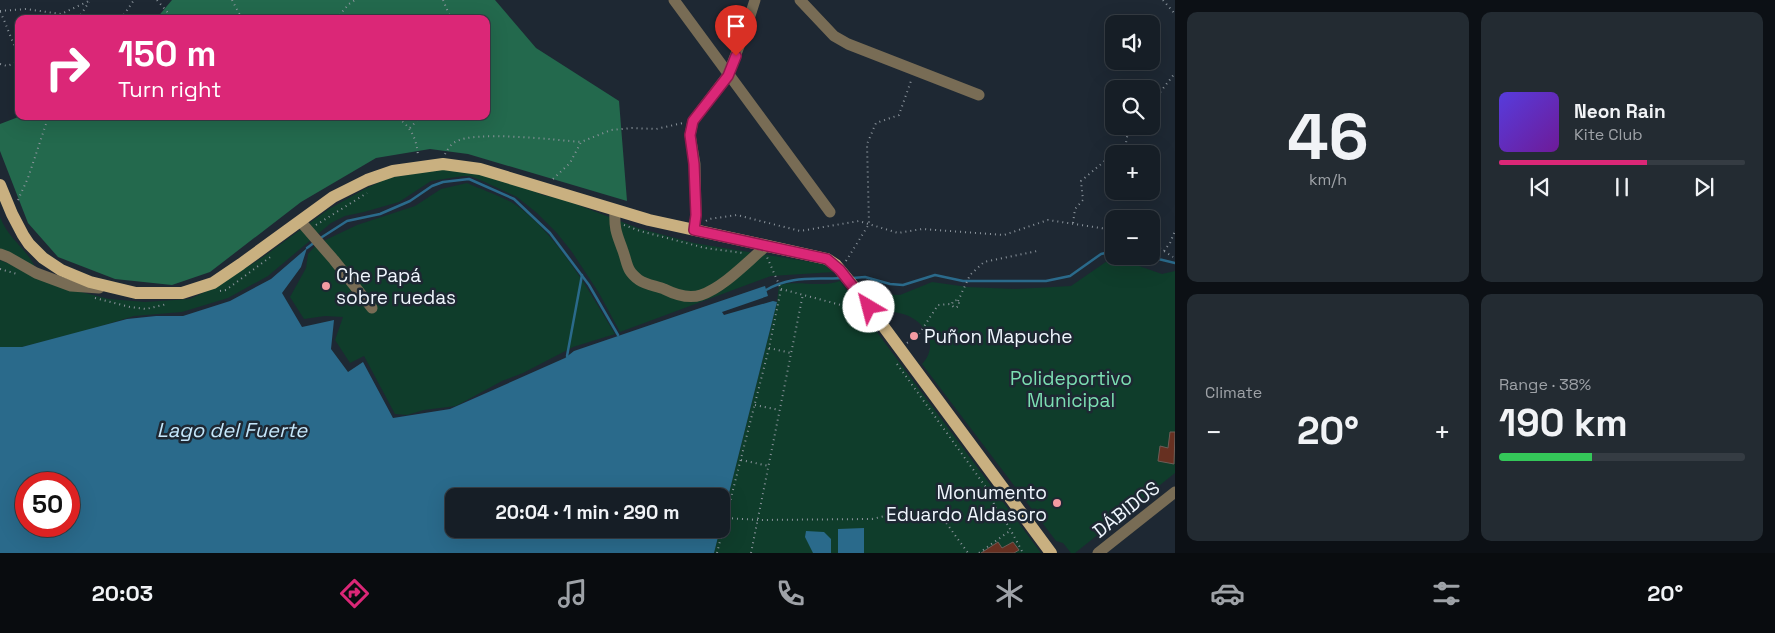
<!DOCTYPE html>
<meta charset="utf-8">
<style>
:root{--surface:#161e26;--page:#232b32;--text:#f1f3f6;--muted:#9ea2a7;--line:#353c43;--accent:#db2777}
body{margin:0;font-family:"Space Grotesk",sans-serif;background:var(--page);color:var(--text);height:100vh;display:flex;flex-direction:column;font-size:19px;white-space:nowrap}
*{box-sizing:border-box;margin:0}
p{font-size:16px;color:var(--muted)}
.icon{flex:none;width:28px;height:28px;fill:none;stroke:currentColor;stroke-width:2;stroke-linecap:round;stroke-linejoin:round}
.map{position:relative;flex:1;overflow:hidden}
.sheet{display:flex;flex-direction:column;gap:12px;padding:12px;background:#0c1015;width:600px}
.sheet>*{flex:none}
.guide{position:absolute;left:15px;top:15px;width:475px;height:105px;border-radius:10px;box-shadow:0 5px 20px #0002,0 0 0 1px var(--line);background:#db2777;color:#fff;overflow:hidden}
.controls{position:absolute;left:1105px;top:15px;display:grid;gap:10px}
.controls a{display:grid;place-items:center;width:55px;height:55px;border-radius:10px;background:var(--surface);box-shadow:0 5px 20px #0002,0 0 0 1px var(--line);font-size:25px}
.speed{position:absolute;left:15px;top:472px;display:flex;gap:10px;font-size:25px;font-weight:700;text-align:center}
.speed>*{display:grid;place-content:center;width:65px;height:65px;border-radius:50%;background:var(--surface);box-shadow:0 5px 20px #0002,0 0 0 1px var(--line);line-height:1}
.speed .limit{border:8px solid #d22;background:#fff;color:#111}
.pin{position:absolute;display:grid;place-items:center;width:42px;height:42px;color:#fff;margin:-51px -21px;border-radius:50% 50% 50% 0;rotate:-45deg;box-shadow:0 0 5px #0007}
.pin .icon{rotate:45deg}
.me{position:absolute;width:55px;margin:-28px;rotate:323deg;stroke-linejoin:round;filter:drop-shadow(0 0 4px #0008)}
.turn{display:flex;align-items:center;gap:18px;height:105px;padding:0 20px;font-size:22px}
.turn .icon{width:65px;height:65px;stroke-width:2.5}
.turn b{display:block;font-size:35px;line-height:42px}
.big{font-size:38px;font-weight:600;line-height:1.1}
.sheet .tile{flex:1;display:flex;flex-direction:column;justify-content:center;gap:8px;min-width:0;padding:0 18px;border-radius:10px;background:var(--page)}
.sheet .dial{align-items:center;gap:0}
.dial b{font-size:65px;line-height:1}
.song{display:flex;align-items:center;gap:15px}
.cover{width:60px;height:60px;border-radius:8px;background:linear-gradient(135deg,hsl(250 70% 55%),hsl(280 70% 35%))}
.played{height:5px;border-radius:2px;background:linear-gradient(90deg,var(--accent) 60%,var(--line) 60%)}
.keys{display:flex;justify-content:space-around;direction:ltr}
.heat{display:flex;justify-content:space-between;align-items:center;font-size:28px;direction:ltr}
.charge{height:8px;border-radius:4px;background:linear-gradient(90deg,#34c759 38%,var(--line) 0)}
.sheet .tiles{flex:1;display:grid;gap:12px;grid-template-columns:repeat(2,1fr)}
.trip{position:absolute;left:445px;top:488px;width:285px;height:50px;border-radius:10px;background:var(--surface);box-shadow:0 5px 20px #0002,0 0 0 1px var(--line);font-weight:600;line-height:50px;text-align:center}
.tabs{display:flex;height:80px;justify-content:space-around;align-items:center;background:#090c0f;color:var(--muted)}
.tabs .icon{width:35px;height:35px}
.tabs .selected{color:var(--accent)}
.tabs b{font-size:22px;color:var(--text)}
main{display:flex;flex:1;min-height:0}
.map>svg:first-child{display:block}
.green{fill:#0f3d2b}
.forest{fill:#23694d}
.water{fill:#2a6a8b;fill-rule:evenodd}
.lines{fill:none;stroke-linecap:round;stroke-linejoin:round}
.stream{stroke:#2a6a8b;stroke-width:2.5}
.building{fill:#673021;stroke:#6e5c57}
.path{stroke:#8c959d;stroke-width:2;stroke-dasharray:1 4;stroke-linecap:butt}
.minor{stroke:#786c55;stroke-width:11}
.major{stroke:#c9b080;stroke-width:12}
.route-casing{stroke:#8e194d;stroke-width:12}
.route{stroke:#db2777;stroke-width:9}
.poi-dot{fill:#f49aa2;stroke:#1e2833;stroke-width:2}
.labels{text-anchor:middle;stroke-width:5;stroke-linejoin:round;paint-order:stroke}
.poi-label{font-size:19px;fill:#eff6fd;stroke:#1e2833;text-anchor:start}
.park-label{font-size:19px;fill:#7cdfb3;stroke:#1e2833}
.street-label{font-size:19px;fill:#eff6fd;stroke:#1e2833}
.water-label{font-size:20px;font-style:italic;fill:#c5e7fb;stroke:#1e2833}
</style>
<main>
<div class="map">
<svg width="1175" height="553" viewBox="0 0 1175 553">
<rect width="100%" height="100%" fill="#1e2833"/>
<g class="green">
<polygon points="444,169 466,170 518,185 543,195 565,200 638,228 694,243 823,264 828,266 834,272 771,276 620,332 599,293 572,252 556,232 537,213 517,197 485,182 470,176 463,176 431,181 399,202 364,212 345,216 331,223 268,276 228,298 182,312 134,316 91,329 22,347 0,347 0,260 69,289 109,299 145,302 190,299 215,287 263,257 329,209 365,189 388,178"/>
<path d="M467,183C482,190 508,198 520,208C560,239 589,291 615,334L573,347L523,373L502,381L456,406L424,410L407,415L395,414L364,356L350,363L335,340L343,317L325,316L304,319L290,297L306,268L308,254L317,244L357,225L415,206L441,189Z"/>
<path d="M0,217C9,240 26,248 35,267L0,251Z"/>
<path d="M1113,257L1162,274L1175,271V473L1075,553H1071L1063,543L1056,541L922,364C939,346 927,323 906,315C899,312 886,312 881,307C877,304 874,298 871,294L900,295L932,282L968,287L1014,289L1071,286Z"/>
<path d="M840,281L859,308L1041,553H714L777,302L779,285C800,280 820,288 840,281Z"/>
</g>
<polygon class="forest" points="172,0 495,0 536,48 619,101 627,201 468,154 430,149 376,158 301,202 210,272 172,285 115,279 58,257 28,223 0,151 0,124 21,116 486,116 486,19 156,19"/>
<g class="water">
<path d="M307,248L301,267L282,293L302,327L334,320L331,349L348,372L363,362L393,418L450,409L565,358L574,351L765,286L768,296L722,312L724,315L773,301L777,302L721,525V496H454V529H720L714,553H0V347H22L127,319L156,316H183L230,301L271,279ZM26,484H69V526H26Z"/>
<polygon points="864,528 864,553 838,553 838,529"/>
<polygon points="806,531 824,532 831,539 831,553 813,553 805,537"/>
</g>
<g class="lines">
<g class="stream">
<polyline points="319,239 347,221 380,214 410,201 432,186 443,182 469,179 514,199 550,233 589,285 618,335"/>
<polyline points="307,248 315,242"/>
<polyline points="1146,256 1175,263"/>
<polyline points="853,278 865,277 890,284 903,285 935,275 963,281 1046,281 1070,276 1101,254 1114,251"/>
<path d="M766,290C792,275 813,280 842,278"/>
<polyline points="567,356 582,275"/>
</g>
</g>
<g class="building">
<polygon points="1170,432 1175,432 1174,464 1158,461 1160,446 1168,448"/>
<polygon points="998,542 1002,548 1013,542 1019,550 1014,553 981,553"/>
</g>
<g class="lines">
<g class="path">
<polyline points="157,0 169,14 169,19"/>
<polyline points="232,0 242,19"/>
<polyline points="443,0 451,19"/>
<polyline points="1163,0 1175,14"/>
<polyline points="0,11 26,9 61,14 91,0"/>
<path d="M0,12C6,22 13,47 19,52"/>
<polyline points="78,19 89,2"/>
<polyline points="121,19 134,0"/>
<polyline points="336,19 349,4 355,0"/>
<polyline points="0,64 7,66 19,61"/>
<polyline points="1151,104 1175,73"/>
<path d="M394,116C410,124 417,139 418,156"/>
<polyline points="410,128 421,116"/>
<path d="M445,154C447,150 451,144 455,142C474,130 556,140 581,142"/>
<polyline points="553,179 570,163 581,142 611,130 632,128 656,129 683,123"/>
<polyline points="18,200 28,178 47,121 47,116"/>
<polyline points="706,221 709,219 737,215 800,231 859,221 898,233 922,229 1004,235 1048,220 1114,230"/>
<polyline points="1073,223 1075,209 1083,200 1081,181 1126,143 1129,126"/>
<polyline points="316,225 367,193"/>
<polyline points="624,225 640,231 705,248 743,253"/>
<polyline points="1151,244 1158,247 1173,257"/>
<polyline points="1164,251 1170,243 1175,231"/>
<polyline points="846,261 869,224 867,144 876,123 899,115 912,78"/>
<polyline points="0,269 17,274"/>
<polyline points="781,289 856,309"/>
<polyline points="220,291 226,290 273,255"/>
<polyline points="95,298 130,307 146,309 167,304"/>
<polyline points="958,301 970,275 984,262 1037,251"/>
<polyline points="855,321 862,313"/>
<polyline points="907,343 919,334 938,305 950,304 955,308 959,306 959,302 957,300 953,301 952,304"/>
<polyline points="769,348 791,353"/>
<polyline points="897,364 993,497 994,505 1009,527 1023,553"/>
<polyline points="755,405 779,410"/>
<polyline points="741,460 769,466"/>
<polyline points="727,518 758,520 872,519 885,516 939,513 968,553"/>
<polyline points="717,553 769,348 781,289 767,257"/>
<polyline points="751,553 803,294"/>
<polyline points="979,553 1011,530"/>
</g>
<g class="minor">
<polyline points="674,0 830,212"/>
<polyline points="800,0 834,36 848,44 979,95"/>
<path d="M615,211C614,230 617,234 623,251C628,265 626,270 639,280C646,285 657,286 664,289C676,295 689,299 701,295C724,287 747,262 765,247"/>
<polyline points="301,222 334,260 372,308"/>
<polyline points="694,230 696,215 695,164 690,135 693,121 728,75 747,25 755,0"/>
<polyline points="0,254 8,257 36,273 71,286 99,288"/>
<polyline points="1098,553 1175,492"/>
</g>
<polyline class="major" points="0,185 12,214 23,235 29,244 43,258 61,270 90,282 136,293 182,293 213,283 241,264 333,197 367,180 393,171 443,164 480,169 649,220 827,259 836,265 855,288 1051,553"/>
</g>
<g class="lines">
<g class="route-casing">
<polyline id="route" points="736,56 728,76 693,121 690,135 694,164 696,215 694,230 827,259 840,270 869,307"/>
</g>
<use href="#route" class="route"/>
</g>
<g class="poi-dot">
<circle cx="326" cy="286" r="5"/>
<circle cx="914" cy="336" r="5"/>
<circle cx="1057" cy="503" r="5"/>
</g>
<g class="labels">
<g class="poi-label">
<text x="336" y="282">Che Papá<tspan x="336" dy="22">sobre ruedas</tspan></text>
<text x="924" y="343">Puñon Mapuche</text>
<text x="1047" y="499" text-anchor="end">Monumento<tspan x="1047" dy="22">Eduardo Aldasoro</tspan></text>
</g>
<g class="park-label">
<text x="1071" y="385">Polideportivo<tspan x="1071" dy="22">Municipal</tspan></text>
</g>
<g class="street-label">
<text transform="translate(1126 509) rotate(-38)" y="7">DÁBIDOS</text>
</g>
<g class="water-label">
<text x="232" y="437">Lago del Fuerte</text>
</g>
</g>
</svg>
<div class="controls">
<a><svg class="icon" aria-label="sound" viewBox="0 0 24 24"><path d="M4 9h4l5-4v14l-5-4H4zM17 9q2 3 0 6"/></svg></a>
<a><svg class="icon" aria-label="search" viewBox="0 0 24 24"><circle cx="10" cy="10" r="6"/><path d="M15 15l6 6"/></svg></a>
<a>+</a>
<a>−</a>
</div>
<div class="speed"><div class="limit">50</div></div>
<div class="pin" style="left:736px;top:56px;background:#d93025"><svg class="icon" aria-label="arrive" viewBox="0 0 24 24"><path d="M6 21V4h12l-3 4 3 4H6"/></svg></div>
<svg class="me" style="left:869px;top:307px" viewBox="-20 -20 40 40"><circle r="19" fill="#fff"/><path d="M0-13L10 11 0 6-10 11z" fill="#db2777"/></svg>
<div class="trip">20:04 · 1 min · 290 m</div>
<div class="guide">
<div class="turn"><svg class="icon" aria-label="right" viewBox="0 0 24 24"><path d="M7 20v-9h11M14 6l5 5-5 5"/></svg><div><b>150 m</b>Turn right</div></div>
</div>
</div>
<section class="sheet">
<div class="tiles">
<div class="tile dial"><b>46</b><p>km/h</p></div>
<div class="tile">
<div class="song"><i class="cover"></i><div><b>Neon Rain</b><p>Kite Club</p></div></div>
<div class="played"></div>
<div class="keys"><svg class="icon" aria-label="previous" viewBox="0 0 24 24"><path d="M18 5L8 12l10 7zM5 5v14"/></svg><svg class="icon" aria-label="pause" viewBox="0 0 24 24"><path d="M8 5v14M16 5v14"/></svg><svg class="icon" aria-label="next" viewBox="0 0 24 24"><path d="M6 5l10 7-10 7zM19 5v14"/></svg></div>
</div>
<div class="tile"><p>Climate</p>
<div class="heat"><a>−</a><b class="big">20°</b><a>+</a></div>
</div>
<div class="tile"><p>Range · 38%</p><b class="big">190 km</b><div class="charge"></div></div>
</div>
</section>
</main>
<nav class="tabs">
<b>20:03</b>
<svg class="icon selected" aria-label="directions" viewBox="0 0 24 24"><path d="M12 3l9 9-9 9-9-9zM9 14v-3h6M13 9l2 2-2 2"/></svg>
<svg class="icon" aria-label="music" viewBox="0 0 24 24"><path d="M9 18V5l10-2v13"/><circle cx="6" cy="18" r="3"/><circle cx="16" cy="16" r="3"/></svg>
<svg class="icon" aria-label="phone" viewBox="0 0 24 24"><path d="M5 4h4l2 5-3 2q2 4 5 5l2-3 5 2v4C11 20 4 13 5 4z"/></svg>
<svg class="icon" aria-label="climate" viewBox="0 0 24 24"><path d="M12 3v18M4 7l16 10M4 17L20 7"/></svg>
<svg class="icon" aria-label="car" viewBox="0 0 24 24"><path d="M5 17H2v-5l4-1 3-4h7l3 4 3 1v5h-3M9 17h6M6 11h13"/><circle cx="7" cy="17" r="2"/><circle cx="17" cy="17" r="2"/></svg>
<svg class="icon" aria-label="filters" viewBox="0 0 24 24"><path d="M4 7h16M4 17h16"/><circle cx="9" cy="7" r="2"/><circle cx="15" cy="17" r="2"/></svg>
<b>20°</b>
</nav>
